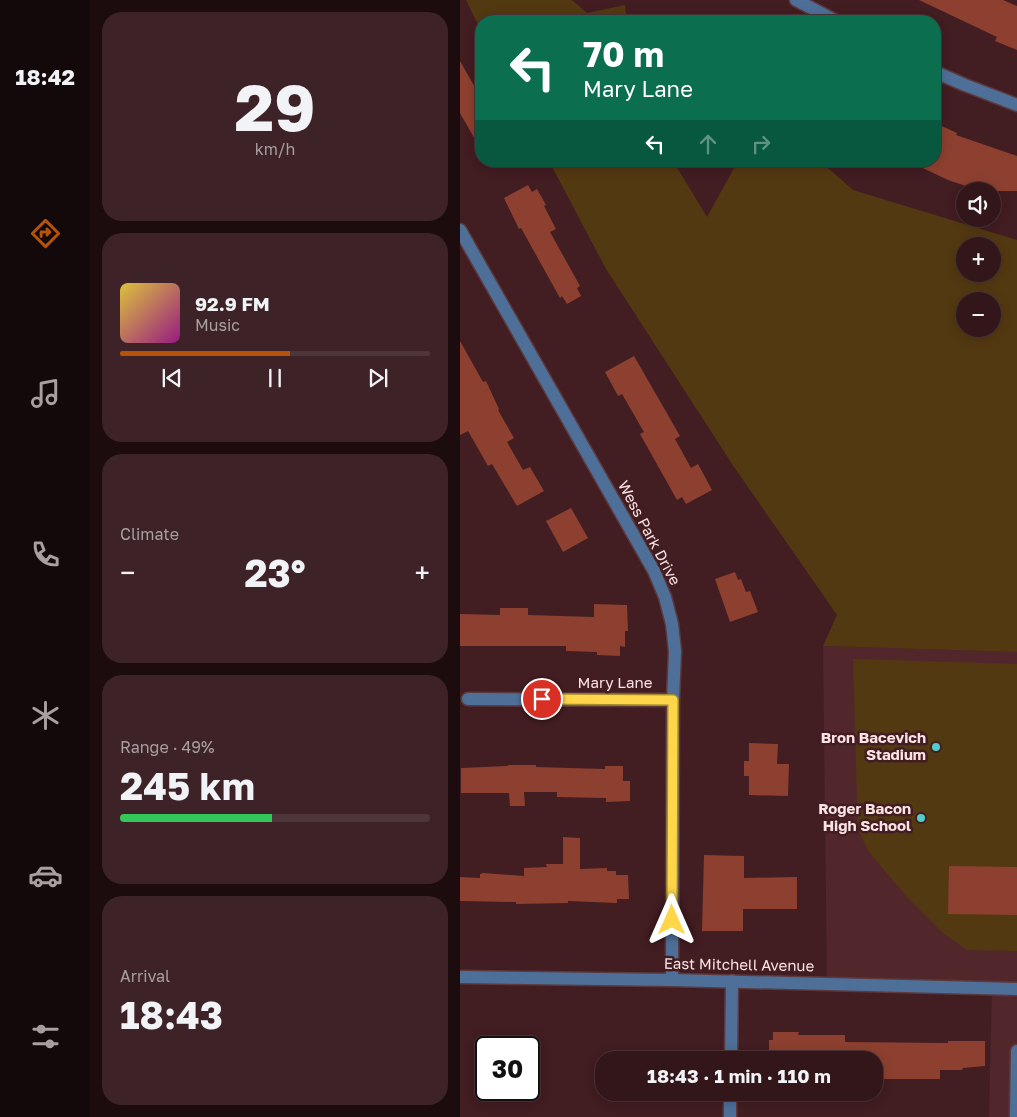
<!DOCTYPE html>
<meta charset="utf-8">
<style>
:root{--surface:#32161a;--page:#3d2327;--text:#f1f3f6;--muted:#a89fa2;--line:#4d3539;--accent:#b45309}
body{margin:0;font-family:"Golos Text",sans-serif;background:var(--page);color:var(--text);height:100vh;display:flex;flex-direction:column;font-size:19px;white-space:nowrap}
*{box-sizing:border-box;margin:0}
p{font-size:16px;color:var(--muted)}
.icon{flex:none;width:28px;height:28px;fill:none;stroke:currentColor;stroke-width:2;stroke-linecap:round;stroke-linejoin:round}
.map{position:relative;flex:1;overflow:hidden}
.drawer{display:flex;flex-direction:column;gap:12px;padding:12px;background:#1c0c0e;width:370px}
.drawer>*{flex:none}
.banner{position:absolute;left:15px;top:15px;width:466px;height:152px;border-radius:20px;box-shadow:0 2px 12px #0003,0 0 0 1px var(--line);background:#0b6e4f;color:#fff;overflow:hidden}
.controls{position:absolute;left:496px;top:182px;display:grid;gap:10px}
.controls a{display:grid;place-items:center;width:45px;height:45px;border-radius:50%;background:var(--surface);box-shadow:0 2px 12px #0003,0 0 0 1px var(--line);font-size:25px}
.speed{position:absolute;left:15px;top:1036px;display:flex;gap:10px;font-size:25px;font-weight:700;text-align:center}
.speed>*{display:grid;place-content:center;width:65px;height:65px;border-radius:50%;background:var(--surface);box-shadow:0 2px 12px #0003,0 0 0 1px var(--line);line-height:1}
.speed .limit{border:2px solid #111;border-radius:8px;background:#fff;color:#111}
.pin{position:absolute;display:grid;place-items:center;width:42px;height:42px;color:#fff;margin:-21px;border:2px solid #fff;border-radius:50%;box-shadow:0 1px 5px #0007}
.me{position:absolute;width:55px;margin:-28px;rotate:0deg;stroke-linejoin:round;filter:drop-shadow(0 0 4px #0008)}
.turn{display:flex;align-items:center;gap:18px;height:105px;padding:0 25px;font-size:22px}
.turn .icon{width:65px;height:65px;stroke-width:2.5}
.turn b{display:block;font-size:35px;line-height:42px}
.lanes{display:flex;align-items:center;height:48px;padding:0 25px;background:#0003;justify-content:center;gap:25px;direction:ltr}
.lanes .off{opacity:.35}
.big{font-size:38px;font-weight:700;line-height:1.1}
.drawer .card{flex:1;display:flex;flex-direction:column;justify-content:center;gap:8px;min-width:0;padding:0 18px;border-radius:20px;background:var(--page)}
.drawer .dial{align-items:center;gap:0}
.dial b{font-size:65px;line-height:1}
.song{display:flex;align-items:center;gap:15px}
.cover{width:60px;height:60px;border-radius:8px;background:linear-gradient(135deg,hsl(50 70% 55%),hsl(310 70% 35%))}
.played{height:5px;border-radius:2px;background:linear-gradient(90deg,var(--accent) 55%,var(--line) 55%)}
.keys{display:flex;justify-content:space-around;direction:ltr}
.heat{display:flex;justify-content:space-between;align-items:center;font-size:28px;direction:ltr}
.charge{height:8px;border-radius:4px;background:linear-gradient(90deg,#34c759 49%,var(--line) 0)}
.trip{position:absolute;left:135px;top:1051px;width:288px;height:50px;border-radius:20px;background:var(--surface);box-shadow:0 2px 12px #0003,0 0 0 1px var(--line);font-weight:700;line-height:50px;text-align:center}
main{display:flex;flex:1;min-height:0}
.tab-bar{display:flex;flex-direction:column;width:90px;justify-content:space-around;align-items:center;background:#14090a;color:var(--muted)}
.tab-bar .icon{width:35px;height:35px}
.tab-bar .selected{color:var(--accent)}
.tab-bar b{font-size:22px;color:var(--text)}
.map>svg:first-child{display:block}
.built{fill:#52272c}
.green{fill:#533912;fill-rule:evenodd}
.building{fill:#8d402f}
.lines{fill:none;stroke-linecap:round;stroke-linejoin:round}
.minor-casing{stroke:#5c393d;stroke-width:15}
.minor{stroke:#4d6f98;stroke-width:12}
.route-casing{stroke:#a68a30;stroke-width:12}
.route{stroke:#ffd54a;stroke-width:9}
.poi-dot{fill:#53cdcb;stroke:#421d22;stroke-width:2}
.labels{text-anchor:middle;stroke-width:5;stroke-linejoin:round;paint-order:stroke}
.street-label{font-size:15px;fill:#fbe2e3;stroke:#421d22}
.poi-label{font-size:15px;font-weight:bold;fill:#fbe2e3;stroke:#421d22;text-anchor:end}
</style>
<main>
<nav class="tab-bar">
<b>18:42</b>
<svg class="icon selected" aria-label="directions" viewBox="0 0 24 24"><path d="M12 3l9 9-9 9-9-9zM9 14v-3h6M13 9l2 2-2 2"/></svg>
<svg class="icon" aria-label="music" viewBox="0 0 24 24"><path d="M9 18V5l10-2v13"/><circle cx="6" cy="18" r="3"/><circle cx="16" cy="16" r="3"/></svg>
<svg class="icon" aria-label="phone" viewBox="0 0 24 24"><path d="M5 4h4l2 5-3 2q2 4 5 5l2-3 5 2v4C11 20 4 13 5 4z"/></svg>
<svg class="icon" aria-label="climate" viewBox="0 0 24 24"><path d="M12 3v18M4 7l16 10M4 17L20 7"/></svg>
<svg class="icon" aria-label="car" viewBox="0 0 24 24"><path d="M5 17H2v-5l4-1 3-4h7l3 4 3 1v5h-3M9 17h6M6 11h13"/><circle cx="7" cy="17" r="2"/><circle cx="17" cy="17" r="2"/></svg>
<svg class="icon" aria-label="filters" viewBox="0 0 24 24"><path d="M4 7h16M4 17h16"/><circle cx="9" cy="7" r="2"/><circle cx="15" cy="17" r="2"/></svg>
</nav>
<section class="drawer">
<div class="card dial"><b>29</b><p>km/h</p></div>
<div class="card">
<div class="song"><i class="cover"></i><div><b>92.9 FM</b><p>Music</p></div></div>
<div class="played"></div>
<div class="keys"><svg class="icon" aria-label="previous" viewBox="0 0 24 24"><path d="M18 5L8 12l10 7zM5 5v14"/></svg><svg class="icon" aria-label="pause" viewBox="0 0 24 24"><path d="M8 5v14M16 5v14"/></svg><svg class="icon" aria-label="next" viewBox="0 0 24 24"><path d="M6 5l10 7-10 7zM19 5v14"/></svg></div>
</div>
<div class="card"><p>Climate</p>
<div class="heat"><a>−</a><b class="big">23°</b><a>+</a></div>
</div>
<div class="card"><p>Range · 49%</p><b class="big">245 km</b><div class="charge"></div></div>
<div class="card"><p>Arrival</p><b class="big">18:43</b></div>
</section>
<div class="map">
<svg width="557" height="1117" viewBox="0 0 557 1117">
<rect width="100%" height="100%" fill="#421d22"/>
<polygon class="built" points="363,646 557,652 557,1117 529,1117 532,989 367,983"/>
<g class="green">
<polygon points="6,0 112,0 127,13 165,5 167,21 21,21 21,31"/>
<path d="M89,161H213L247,217L278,161H360L393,190L557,240V652L363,646L377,615L274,467L146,269ZM532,246V274H505V246ZM532,301V329H505V301Z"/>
<polygon points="393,659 557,664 557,951 507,950 482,932 447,897 409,852 398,830"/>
</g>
<g class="building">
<polygon points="459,0 543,0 557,6 557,50 535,41 537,37"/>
<polygon points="0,61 21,98 21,150 0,113"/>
<polygon points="475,123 497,133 496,135 557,156 557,191 521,191 488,180 448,161 475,161"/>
<polygon points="68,185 72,192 77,189 86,205 84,206 96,229 90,232 120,286 117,288 121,296 107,304 102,296 100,298 61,228 59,229 44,198"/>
<polygon points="0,341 23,382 26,381 39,409 38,410 54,438 47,442 63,470 70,467 84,491 57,506 32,464 28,466 8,431 0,435"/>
<polygon points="174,356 220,436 215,439 231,468 238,464 252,490 226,504 222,497 217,500 180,434 184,432 162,394 158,396 145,372"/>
<polygon points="111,508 128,538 103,552 86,521"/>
<polygon points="275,572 278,580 281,579 286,592 290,591 298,612 270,622 255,579"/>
<polygon points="134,604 167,605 168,631 165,631 165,647 160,646 160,656 137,655 137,652 106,651 106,646 0,646 0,614 40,615 40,608 68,608 68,615 134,617"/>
<polygon points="289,743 318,744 317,764 329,764 328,796 289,795 289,776 284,776 284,761 289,761"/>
<polygon points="48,765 76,765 76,767 145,769 145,766 163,766 163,781 170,781 170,801 146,802 146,798 97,797 97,792 64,792 65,806 50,806 49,793 1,793 1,768 48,766"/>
<polygon points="103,837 120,838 120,869 147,868 147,871 156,871 156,875 168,875 169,899 157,899 157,903 108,901 108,903 56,904 56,902 0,901 0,877 20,878 20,874 23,873 64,876 64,868 87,867 86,864 103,864"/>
<polygon points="244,855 284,856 284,878 337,877 337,909 283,909 283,931 242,931"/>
<polygon points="489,866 557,867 557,915 488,914"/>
<polygon points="313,1032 339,1032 338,1035 385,1035 385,1042 488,1043 488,1041 525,1041 525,1066 503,1068 502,1070 480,1070 480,1079 414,1079 414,1060 309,1060 309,1040 313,1040"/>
</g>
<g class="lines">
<g class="minor-casing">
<g id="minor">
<polyline points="336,0 376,21"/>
<polyline points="475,72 505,85 557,105"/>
<polyline points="0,230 194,571 205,597 212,624 215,651 213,700 212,980"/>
<polyline points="8,699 213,700"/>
<polyline points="0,977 212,980 557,989"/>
<polyline points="271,1060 272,981"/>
<polyline points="270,1117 270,1092"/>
<polyline points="556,1117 557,1051"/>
</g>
</g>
<use href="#minor" class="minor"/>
</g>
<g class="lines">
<g class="route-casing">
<polyline id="route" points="82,699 213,700 212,920"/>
</g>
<use href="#route" class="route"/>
</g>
<g class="poi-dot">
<circle cx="476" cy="747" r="5"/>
<circle cx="461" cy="818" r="5"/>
</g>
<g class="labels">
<g class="street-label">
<text transform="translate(189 533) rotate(62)" y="5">Wess Park Drive</text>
<text x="155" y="688">Mary Lane</text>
<text transform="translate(279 965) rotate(1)" y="5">East Mitchell Avenue</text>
</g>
<g class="poi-label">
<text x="466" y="743">Bron Bacevich<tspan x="466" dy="17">Stadium</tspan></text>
<text x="451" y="814">Roger Bacon<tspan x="451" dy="17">High School</tspan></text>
</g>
</g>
</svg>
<div class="controls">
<a><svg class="icon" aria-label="sound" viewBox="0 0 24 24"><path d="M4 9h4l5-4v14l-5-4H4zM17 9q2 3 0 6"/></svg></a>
<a>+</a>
<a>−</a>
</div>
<div class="speed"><div class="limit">30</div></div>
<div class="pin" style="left:82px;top:699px;background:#d93025"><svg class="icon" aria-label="arrive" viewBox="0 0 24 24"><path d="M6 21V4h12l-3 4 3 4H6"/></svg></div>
<svg class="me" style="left:212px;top:920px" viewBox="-20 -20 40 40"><path d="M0-17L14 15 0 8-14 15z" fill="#ffd54a" stroke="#fff" stroke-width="4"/></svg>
<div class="trip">18:43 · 1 min · 110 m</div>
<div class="banner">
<div class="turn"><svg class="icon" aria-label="left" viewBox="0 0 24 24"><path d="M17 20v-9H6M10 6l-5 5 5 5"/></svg><div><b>70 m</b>Mary Lane</div></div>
<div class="lanes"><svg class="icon" aria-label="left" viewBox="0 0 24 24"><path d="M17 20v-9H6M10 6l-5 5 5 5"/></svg><svg class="icon off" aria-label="ahead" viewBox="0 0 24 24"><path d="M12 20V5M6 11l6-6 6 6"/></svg><svg class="icon off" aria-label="right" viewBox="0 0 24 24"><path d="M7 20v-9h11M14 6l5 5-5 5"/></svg></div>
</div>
</div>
</main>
